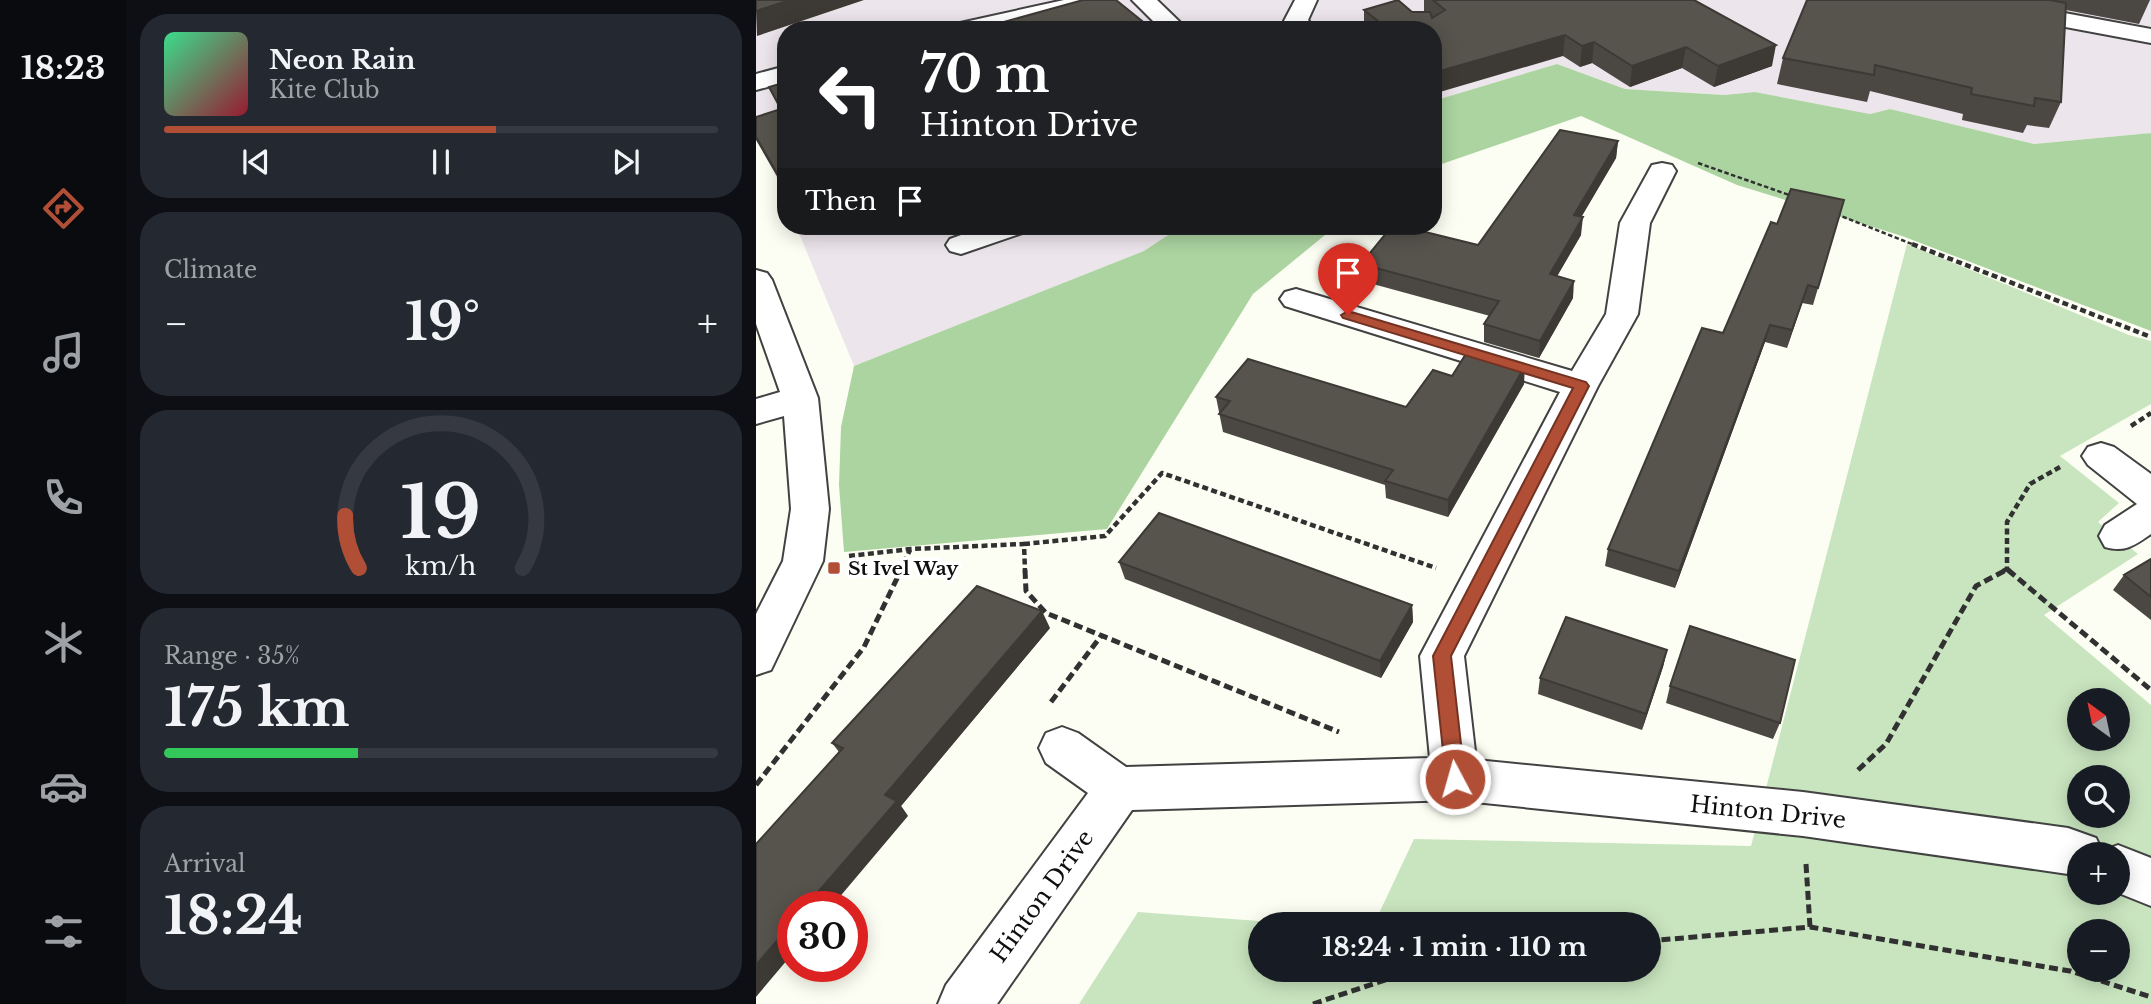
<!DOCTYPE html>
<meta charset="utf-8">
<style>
:root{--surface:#171b24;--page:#242831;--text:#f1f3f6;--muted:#9ea1a6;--line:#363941;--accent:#b04f36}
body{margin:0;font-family:"Libre Baskerville",serif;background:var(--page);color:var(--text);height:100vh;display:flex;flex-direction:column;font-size:26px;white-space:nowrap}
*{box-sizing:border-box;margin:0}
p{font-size:23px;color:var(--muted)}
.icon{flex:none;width:38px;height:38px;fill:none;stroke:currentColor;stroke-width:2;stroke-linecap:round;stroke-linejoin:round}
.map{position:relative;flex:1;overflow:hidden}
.drawer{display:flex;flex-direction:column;gap:14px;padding:14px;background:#0d0f14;width:630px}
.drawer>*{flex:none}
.top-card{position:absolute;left:21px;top:21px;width:665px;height:214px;border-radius:28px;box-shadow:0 4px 18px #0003;background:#202124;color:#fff;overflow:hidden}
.needle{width:46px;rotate:327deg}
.fabs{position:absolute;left:1311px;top:688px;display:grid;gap:14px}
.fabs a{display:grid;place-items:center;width:63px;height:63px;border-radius:50%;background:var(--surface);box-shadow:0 4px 18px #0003;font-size:35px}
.speed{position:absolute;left:21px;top:891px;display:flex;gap:14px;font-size:35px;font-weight:700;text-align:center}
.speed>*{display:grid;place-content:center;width:91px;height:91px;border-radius:50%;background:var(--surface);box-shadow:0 4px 18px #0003;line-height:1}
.speed .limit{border:10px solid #d22;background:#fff;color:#111}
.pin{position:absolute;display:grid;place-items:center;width:60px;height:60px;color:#fff;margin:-72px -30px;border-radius:50% 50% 50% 0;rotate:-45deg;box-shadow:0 0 7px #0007}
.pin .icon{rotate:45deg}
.me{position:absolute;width:77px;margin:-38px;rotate:354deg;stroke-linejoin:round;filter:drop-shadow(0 0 5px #0008)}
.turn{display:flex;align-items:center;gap:24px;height:147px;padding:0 28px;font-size:32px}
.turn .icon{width:91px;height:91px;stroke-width:2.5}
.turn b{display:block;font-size:49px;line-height:60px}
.then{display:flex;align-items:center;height:66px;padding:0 28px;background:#0003;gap:14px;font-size:26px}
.big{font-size:52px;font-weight:700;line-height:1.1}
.drawer .tile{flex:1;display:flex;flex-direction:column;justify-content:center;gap:10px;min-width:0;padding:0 24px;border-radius:28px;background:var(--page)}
.drawer .dial{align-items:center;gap:0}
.dial svg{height:182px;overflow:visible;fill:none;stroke:var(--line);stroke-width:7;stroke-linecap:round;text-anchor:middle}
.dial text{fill:var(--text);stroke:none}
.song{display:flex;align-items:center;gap:21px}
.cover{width:84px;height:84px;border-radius:10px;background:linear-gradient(135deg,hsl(150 70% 55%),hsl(350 70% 35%))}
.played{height:7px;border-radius:4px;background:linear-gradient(90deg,var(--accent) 60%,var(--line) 60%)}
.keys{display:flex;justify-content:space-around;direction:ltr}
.heat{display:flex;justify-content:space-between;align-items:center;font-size:38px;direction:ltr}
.charge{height:10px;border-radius:5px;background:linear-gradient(90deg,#34c759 35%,var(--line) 0)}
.trip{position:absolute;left:492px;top:912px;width:413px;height:70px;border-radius:35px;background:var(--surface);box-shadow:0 4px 18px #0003;font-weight:700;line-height:70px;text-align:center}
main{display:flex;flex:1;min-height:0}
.menu{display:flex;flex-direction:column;width:126px;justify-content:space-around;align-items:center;background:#090b0e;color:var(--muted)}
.menu .icon{width:49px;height:49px}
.menu .active{color:var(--accent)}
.menu b{font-size:32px;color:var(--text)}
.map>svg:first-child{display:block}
.industrial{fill:#ece5eb}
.green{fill:#c9e5bf;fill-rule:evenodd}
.forest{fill:#abd4a0}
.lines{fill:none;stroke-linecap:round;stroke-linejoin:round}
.minor-casing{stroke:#424242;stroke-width:4}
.path-far2{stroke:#313131;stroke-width:2.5;stroke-dasharray:4.5 2.5;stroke-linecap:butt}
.path-far1{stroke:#313131;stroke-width:4.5;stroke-dasharray:6 3.5;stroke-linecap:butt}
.path{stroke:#313131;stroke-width:5;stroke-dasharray:9 4.5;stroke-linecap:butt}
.minor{fill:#fff;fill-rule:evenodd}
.wall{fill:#4b4742}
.shaded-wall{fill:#3d3a36}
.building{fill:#57534d;stroke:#3d3a36;stroke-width:2}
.route{fill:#b04f36;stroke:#723323;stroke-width:2}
.poi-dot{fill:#b04f36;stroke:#fff;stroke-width:2.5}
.labels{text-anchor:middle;stroke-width:7;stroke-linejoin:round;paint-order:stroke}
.poi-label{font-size:19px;font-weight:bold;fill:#0f0f0f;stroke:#fff;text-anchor:start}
.near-street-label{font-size:23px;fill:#0f0f0f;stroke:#fff}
</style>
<main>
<nav class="menu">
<b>18:23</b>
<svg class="icon active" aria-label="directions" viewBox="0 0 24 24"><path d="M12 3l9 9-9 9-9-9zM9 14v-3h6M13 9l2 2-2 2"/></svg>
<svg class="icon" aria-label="music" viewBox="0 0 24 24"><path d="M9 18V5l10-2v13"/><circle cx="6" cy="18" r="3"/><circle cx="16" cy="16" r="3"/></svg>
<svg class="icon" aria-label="phone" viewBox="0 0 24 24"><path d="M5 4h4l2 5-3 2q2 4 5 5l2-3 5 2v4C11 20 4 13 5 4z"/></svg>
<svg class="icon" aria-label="climate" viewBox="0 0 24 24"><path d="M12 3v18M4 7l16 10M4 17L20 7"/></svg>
<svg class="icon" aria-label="car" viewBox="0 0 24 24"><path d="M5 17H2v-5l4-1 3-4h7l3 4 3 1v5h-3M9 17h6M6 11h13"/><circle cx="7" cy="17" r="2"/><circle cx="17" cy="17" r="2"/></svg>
<svg class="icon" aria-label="filters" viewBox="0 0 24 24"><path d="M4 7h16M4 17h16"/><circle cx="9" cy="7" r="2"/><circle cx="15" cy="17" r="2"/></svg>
</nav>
<section class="drawer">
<div class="tile">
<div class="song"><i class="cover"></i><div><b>Neon Rain</b><p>Kite Club</p></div></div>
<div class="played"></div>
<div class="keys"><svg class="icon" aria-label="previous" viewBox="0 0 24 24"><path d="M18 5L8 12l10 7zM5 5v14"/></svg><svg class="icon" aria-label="pause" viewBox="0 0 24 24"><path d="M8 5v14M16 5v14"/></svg><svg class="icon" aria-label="next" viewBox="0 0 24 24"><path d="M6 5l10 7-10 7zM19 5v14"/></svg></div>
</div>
<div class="tile"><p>Climate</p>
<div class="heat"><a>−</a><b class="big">19°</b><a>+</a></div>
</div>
<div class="tile dial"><svg viewBox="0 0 100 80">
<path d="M14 69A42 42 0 1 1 86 69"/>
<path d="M14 69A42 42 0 0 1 8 46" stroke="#b04f36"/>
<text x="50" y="56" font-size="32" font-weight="700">19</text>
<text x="50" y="72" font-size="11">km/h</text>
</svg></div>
<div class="tile"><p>Range · 35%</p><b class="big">175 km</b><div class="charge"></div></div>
<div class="tile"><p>Arrival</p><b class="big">18:24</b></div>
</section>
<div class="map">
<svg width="1395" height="1004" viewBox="0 0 1395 1004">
<rect width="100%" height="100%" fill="#fdfef3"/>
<g class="industrial">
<polygon points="0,0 1395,0 1395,133 1278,144 1134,109 1114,114 999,92 968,95 869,89 801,64 677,101 677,30 30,30 30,201 0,128"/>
<polygon points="40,226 426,226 389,251 98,366"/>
</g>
<path class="green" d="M1151,244L1373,335L1395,341V404L1304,456L1363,503L1342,522L1382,554L1288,615L1395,705V1004H323L382,912L542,924H504V970H892V924H618L658,839L995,846ZM1323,700H1362V738H1323ZM1323,777H1362V816H1323ZM1323,854H1362V892H1323ZM1323,931H1362V970H1323Z"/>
<g class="forest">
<polygon points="801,64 869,89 968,95 999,92 1114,114 1134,109 1278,144 1395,133 1395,331 1146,236 981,185 825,116 677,167 677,101"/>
<polygon points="426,226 580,226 497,294 351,529 88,552 83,485 85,427 98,366 388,251"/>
</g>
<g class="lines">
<g class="minor-casing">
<g id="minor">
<polygon points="308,0 350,0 347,5 236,30 191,30 195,25"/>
<polygon points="376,0 401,0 432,30 406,30"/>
<polygon points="539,0 561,0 552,20 560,30 535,30 528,21"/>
<polygon points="1191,0 1239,0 1395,29 1395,43 1202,7 1194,5"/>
<polygon points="30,66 30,82 0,90 0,74"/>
<polygon points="906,163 916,165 920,171 894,223 882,314 842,386 708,656 720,760 1047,792 1312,828 1340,838 1346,851 1362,845 1395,858 1395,906 1360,892 1362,854 1323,854 1323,879 1312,874 1047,836 699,800 376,810 241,1004 182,1004 190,985 332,793 290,763 283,748 290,733 306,727 322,733 370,767 674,758 664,656 804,392 529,306 524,299 529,292 540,289 816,371 850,314 864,223 896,165"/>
<polygon points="230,226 273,226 269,232 205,254 194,251 190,245 194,239"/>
<polygon points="0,270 11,273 16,280 62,398 73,509 67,561 15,670 0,675 0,614 27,561 35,509 28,416 0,424 0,399 24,392 0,324"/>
<path d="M1345,443L1358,447L1395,474V534C1379,545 1369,553 1349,547L1343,536L1349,525L1381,504L1332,465L1326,456L1332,447Z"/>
</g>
</g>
<g class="path-far2">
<polyline points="942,163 1036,196"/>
<polyline points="1080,214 1161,246"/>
</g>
<g class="path-far1">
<polyline points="1156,244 1395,337"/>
<polyline points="1375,426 1395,413"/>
<polyline points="268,544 349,536 406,473 680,568"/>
<polyline points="93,556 155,549 268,544 269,571"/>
<polyline points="144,571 154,550"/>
<polyline points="1247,571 1251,569"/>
<polyline points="1254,571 1251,569 1251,522 1274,484 1304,467"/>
</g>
<g class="path">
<polyline points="269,570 270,591 290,613 583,732"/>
<polyline points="1252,570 1395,690"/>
<polyline points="295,702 345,636"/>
<polyline points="1102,770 1130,744 1220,586 1250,570"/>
<polyline points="0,785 108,647 145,570"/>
<polyline points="1050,864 1054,927"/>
<polyline points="892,941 1054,927 1314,971 1395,997"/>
<polyline points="557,1004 659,970"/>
</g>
<use href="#minor" class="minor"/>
</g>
<g class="wall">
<polygon points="668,0 938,0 1016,66 958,87 926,68 874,87 836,63 824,67 807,56 677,30 601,30 601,27 608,25 608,10 668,12"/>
<polygon points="1051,0 1394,0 1383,24 1310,10 1305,102 1293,128 1271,125 1267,133 1206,120 1207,114 1114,91 1111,102 1021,84 1027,58"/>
<polygon points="30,82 30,192 0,140 0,117 24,110 13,87"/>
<polygon points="862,141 860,158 825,217 825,235 801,276 817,298 783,358 728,342 728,324 734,316 606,281 605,264 722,245"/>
<polygon points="1088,200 1057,305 1046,303 1031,348 1009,342 919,588 849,566 852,549 967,333 1021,224"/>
<polygon points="696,376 768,384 692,517 630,498 629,485 467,432 460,397 650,407"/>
<polygon points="1395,559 1395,620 1357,590 1368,575"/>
<polygon points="363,562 656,605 657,622 625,678 369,579"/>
<polygon points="294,628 145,806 152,816 83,752 76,743"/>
<polygon points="911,650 907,667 886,730 782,694 784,678"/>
<polygon points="914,686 1024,723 1017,739 910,703"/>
</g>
<g class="shaded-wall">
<polygon points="34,0 108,0 1,36 0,11"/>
<polygon points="809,35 807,56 677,94 677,73"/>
<polygon points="838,42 836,63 824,67 826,46"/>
<polygon points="1020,45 1016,66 958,87 962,66"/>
<polygon points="930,47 926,68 874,87 876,66"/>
<polygon points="862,141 860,158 816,233 818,215"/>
<polygon points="827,217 825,235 792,292 794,274"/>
<polygon points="818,281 817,298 783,358 784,341"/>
<polygon points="1052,285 1031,348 1036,330"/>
<polygon points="1014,325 1009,342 919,588 923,571"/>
<polygon points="769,366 768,384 692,517 692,500"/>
<polygon points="656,605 657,622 625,678 624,661"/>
<polygon points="286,611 294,628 145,806 152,816 76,906 50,906 129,795"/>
<polygon points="911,650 907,667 886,730 890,714"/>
<polygon points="37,922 37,953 0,997 0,965"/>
</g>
<g class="building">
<polygon points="0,0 34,0 0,11"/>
<polygon points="327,0 360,0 396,29 219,30"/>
<polygon points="642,0 656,12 674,12 676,18 689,10 677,0 938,0 1020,45 962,66 930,47 876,66 838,42 826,46 809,35 677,73 677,30 604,30 601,27 622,21 608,10"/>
<polygon points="1051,0 1294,0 1310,3 1305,102 1279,98 1278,106 1215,94 1216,88 1119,65 1118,75 1027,58"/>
<polygon points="30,82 30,189 0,137 0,117 25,109 13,87"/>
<polygon points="804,130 862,141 818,215 827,217 794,274 818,281 784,341 728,324 743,301 605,264 636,226 645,226 722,245"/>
<polygon points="1035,189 1088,200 1062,288 1052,285 1036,330 1014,325 923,571 852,549 946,328 967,333 1015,222 1021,224"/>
<polygon points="713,349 769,366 692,500 629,481 637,470 463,414 474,401 460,397 492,359 650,407 677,370 696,376"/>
<polygon points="403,513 656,605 624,661 363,562"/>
<polygon points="1395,559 1395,597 1368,575"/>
<polygon points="221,586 286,611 129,795 141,801 50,906 37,906 37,922 0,965 0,844 87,748 76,743"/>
<polygon points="810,617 911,650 890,714 784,678"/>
<polygon points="934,626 1039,660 1024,723 914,686"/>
</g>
<polygon class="route" points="592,311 830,382 833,386 695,656 709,779 706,785 699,788 692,785 690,779 677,656 817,388 587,318 585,315"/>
<rect class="poi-dot" x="71" y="561" width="14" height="14" rx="3.5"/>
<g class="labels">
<g class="poi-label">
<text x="92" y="575">St Ivel Way</text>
</g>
<g class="near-street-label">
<text transform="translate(1012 812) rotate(6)" y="8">Hinton Drive</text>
<text transform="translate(286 896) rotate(-54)" y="8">Hinton Drive</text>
</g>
</g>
</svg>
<div class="fabs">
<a><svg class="needle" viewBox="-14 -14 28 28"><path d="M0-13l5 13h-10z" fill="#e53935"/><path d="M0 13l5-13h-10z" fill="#9ea1a6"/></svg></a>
<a><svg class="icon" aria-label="search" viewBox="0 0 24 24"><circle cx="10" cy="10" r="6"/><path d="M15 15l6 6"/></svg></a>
<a>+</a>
<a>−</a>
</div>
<div class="speed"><div class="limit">30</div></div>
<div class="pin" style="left:592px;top:315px;background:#d93025"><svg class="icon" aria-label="arrive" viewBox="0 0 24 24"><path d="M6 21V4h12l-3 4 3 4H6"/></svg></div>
<svg class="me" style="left:699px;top:779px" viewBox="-20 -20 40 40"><circle r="17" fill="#b04f36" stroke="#fff" stroke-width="3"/><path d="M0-11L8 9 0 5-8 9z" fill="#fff"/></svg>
<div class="trip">18:24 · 1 min · 110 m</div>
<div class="top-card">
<div class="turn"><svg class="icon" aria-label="left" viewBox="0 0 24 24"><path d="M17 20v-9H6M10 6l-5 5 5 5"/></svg><div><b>70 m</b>Hinton Drive</div></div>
<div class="then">Then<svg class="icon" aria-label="arrive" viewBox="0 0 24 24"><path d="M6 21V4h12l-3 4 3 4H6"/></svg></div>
</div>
</div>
</main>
